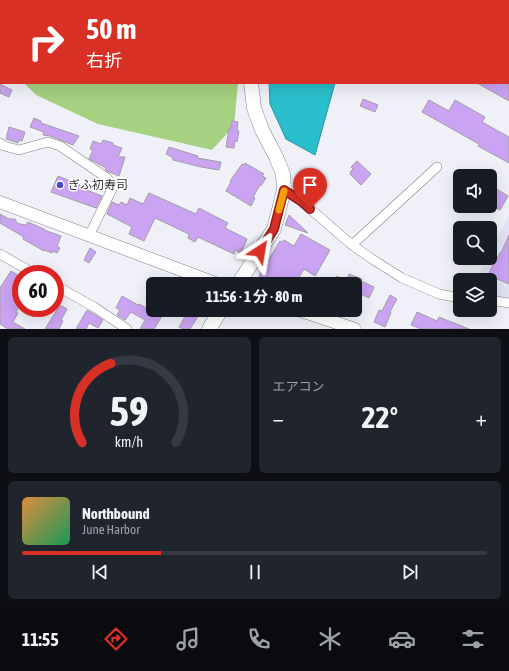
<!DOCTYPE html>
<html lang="ja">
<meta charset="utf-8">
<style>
:root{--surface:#171b24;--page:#20242c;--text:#f1f3f6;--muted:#9ea1a6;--line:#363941;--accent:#d93025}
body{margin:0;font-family:"Asap Condensed","Noto Sans JP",sans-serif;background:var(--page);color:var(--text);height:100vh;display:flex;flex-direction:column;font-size:15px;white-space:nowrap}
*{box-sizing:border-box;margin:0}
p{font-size:13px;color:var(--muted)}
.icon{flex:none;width:22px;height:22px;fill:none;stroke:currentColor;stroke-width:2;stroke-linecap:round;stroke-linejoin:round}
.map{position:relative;height:329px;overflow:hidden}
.details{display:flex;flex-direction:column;gap:8px;padding:8px;background:#0d0f14;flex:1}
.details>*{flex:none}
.banner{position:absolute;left:0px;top:0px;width:509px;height:84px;box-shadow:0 4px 16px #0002;background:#d93025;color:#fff;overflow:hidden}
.fabs{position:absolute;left:453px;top:169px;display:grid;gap:8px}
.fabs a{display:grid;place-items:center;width:44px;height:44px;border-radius:6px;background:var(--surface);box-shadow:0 4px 16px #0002;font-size:20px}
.speed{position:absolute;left:12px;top:265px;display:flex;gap:8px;font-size:20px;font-weight:700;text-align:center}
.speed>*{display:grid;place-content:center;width:52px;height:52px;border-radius:50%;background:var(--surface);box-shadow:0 4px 16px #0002;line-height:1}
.speed .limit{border:6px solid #d22;background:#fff;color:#111}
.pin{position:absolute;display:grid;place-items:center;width:34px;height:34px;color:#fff;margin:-41px -17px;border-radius:50% 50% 50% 0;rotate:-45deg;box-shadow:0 0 4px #0007}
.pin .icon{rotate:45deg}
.me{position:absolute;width:44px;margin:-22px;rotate:33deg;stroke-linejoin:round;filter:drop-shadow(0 0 3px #0008)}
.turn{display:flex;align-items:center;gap:14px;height:84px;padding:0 20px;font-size:18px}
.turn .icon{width:52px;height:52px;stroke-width:2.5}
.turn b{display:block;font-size:28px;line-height:34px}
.big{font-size:30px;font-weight:700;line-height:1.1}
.details .widget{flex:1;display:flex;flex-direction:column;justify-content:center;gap:6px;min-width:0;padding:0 14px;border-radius:6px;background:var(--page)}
.details .dial{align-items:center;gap:0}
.dial svg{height:104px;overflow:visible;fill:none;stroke:var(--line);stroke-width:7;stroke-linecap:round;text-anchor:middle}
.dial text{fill:var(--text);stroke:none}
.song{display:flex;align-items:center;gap:12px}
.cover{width:48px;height:48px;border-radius:6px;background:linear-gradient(135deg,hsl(30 70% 55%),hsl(150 70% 35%))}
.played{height:4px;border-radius:2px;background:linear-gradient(90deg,var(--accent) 30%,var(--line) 30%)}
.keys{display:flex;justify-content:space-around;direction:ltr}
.heat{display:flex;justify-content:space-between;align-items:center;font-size:22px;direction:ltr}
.details .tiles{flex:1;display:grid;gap:8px;grid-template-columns:1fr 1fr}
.widget:last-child{grid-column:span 2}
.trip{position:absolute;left:146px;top:277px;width:216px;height:40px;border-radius:6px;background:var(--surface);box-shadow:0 4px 16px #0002;font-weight:700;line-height:40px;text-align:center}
.tab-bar{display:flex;height:64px;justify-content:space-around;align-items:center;background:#090b0e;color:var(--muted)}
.tab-bar .icon{width:28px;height:28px}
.tab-bar .active{color:var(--accent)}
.tab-bar b{font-size:18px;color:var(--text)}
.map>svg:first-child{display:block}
.built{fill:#e3e4f3}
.forest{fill:#a5d180}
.water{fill:#2abfcc;stroke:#2c949e}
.building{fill:#caa3f3;stroke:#a19ea5}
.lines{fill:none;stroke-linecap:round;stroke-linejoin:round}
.street-casing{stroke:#808188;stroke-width:10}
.secondary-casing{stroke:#808188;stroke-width:13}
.primary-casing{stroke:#808188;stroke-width:15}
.street{stroke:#fff;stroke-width:9}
.secondary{stroke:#fff;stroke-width:12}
.primary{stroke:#fff;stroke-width:14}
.route-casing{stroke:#8d1f18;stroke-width:10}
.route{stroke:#d93025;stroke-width:7}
.slow{stroke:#f59e0b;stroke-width:7}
.poi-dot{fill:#4e4bc2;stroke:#fff;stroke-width:1.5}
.labels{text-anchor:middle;stroke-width:3;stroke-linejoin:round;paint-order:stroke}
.poi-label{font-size:12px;fill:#2f2f32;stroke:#fff;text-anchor:start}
</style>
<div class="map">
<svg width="509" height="329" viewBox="0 0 509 329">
<rect width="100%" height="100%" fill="#f0f0f8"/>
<polygon class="built" points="509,215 509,299 490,296 490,280 476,280 487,258 490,258 490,252"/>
<polygon class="forest" points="24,83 238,83 234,126 212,150 98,124 36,95"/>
<polygon class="water" points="269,83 335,83 315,155 286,139 270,104"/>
<g class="building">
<polygon points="477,83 509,83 509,101"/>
<polygon points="0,84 12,90 9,97 0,93"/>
<polygon points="363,99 378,105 375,112 360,106"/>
<polygon points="429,100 449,111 455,100 485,117 482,122 509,137 509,163 478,146 479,144 422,112"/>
<polygon points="34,118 41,121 41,123 79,136 73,145 50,136 43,135 44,132 30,127"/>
<polygon points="232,121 238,122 237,131 239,131 237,142 235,140 234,148 226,147 229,129 230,129"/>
<polygon points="9,127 25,132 22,141 19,140 18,143 6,139"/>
<polygon points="103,140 113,143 113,145 122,148 118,157 125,157 119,176 107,171 105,169 106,168 89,159 93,150 90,149 93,141 101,144"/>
<polygon points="169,147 198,156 197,158 221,162 219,170 201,167 173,160 172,157 166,154"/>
<polygon points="357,161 371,174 361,185 350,174 351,173 350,172 353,169 351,167"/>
<polygon points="245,163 264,174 262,176 266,178 261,186 260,185 253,197 255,198 251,206 226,191 231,182 230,181 242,164 244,165"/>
<polygon points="58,176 80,185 79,187 102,196 96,208 51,192"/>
<polygon points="490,185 508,196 500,210 490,204"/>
<polygon points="149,193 196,214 199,208 228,223 225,228 247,239 241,253 235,250 234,254 198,237 195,242 188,238 189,234 155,218 144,241 129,234 132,227 107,214 112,202 119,205 121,202 127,205 130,198 143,204"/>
<polygon points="0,214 9,219 15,219 17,223 20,224 26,225 28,222 44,229 44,230 61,236 57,246 60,248 57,253 53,251 52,253 44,250 44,251 23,239 24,237 0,223"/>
<polygon points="289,215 308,233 285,225"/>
<polygon points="301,234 330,250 315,276 304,269 295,284 273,284 259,276 280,241 282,242 284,240 294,246"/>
<polygon points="509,235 509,284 488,275 497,257 498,257 500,253 501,253"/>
<polygon points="90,248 96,252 89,263 84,260"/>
<polygon points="11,271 21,277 21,303 16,312 18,313 13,322 25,329 8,329 0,324 0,288"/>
<polygon points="349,274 362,279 361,281 374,287 369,298 355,291 358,284 332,284 337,276 346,282"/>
<polygon points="390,295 397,299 390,312 391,312 390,315 385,327 374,322 379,310 382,311"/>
<polygon points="122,296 138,305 139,304 162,316 154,329 140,329 145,320 131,312 125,320 117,315 120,310 116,308"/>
<polygon points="60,305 67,309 61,320 63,321 59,329 45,329"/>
<polygon points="87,310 103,320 98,328 89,323 86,329 76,329"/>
<polygon points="189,310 202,310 190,329 183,329 179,327"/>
<polygon points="417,312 437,321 439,317 469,329 421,329 411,325"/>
</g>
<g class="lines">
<g class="street-casing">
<g id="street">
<polyline points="0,143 4,146 19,150 48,142 60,146 107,178 113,187 89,236"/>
<polyline points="284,190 301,201 352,245 372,259 402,278 439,294 460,298"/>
<polyline points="352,245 437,167"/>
<polyline points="0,254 35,274"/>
<polyline points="55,285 94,307 127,329"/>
<polyline points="490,300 509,303"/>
</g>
</g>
<g class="secondary-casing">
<g id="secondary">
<polyline points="0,202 218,284"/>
<polyline points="298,310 355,329"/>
</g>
</g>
<g class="primary-casing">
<g id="primary">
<polyline points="260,1 260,0"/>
<polyline points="238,284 274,229 284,190 283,174 276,157 262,130 254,108 251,83"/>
<polyline points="209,329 221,310"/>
</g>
</g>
<use href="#street" class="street"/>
<use href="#secondary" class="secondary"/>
<use href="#primary" class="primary"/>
</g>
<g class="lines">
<g class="route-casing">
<polyline id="route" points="260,251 274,229 284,190 301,201 310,209"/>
</g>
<use href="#route" class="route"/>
<polyline class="slow" points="279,210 284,191"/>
</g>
<circle class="poi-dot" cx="60" cy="185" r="4"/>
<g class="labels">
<g class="poi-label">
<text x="68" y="189">ぎふ初寿司</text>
</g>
</g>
</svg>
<div class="fabs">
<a><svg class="icon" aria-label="sound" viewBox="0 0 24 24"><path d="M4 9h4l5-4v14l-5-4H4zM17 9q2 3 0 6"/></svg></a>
<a><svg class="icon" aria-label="search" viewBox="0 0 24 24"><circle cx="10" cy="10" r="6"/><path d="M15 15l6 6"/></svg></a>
<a><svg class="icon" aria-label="layers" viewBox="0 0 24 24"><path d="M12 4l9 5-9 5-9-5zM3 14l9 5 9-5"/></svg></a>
</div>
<div class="speed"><div class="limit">60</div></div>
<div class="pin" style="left:310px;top:209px;background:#d93025"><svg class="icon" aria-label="arrive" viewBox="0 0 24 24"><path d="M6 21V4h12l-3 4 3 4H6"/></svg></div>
<svg class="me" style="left:260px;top:251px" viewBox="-20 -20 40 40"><path d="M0-17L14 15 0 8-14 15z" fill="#d93025" stroke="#fff" stroke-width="4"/></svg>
<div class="trip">11:56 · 1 分 · 80 m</div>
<div class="banner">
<div class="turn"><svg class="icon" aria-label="right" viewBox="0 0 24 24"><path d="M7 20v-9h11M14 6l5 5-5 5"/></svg><div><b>50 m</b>右折</div></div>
</div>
</div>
<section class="details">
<div class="tiles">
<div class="widget dial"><svg viewBox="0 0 100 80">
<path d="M14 69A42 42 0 1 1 86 69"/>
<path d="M14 69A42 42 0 0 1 36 8" stroke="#d93025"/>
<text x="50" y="56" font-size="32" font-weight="700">59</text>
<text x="50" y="72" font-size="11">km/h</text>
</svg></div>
<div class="widget"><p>エアコン</p>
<div class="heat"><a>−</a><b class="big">22°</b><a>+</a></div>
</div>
<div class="widget">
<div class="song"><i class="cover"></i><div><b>Northbound</b><p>June Harbor</p></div></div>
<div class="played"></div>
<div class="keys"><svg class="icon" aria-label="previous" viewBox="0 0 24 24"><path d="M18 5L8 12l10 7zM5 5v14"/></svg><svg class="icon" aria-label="pause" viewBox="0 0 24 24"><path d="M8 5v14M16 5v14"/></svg><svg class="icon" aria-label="next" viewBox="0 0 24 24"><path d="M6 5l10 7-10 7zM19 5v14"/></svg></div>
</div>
</div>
</section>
<nav class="tab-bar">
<b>11:55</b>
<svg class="icon active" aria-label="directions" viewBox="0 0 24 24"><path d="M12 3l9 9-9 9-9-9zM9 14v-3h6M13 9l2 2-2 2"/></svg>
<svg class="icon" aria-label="music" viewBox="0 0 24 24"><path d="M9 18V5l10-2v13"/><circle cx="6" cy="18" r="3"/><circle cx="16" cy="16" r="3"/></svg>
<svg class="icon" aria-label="phone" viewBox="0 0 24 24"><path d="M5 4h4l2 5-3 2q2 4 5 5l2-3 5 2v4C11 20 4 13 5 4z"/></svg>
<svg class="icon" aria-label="climate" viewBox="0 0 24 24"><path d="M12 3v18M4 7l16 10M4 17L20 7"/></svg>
<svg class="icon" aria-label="car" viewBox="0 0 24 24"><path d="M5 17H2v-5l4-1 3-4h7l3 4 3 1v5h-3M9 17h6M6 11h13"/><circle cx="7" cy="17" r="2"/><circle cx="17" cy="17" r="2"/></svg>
<svg class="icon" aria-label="filters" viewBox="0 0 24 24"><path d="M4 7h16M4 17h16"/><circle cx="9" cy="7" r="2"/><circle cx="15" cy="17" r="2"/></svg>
</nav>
